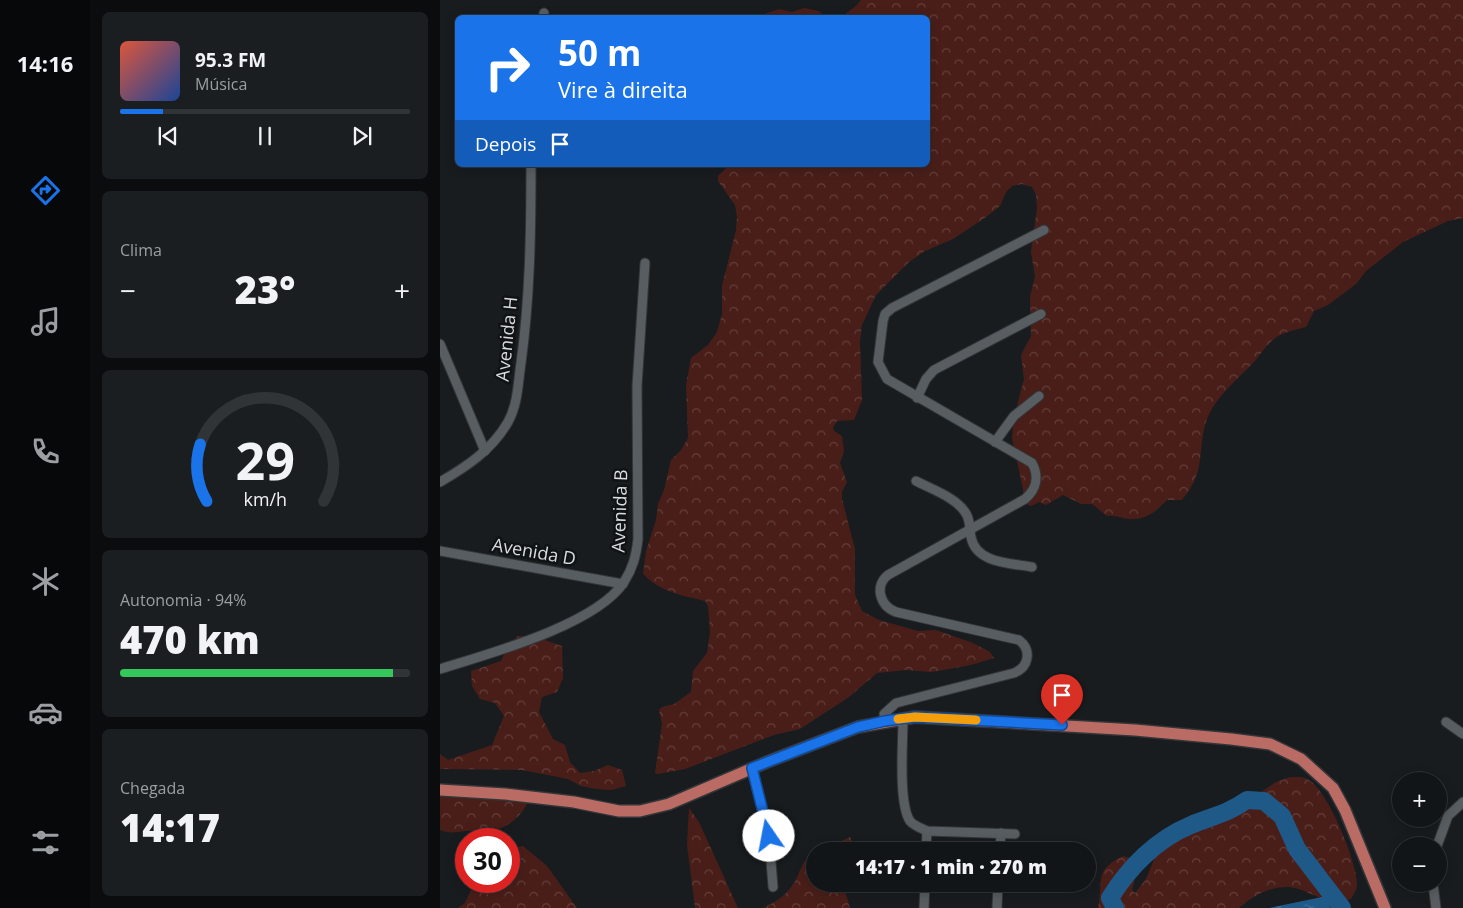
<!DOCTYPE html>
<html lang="pt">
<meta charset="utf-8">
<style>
:root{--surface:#121517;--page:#1b1e20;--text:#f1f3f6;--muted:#9c9fa1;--line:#313436;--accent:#1a73e8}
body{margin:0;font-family:"Open Sans",sans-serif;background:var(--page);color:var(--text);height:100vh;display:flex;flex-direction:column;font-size:19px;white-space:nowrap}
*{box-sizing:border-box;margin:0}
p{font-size:16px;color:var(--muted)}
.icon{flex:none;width:28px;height:28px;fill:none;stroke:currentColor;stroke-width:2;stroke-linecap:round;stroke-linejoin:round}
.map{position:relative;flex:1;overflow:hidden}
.drawer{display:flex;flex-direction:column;gap:12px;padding:12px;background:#0a0c0d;width:350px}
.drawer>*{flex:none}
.hud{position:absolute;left:15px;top:15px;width:475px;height:152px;border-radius:8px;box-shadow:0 2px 12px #0003,0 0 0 1px var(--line);background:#1a73e8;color:#fff;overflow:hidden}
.fabs{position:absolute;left:952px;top:772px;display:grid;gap:10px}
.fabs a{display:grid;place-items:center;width:55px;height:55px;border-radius:50%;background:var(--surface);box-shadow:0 2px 12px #0003,0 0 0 1px var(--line);font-size:25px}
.speed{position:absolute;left:15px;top:828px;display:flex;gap:10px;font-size:25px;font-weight:700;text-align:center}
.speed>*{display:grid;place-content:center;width:65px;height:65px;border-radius:50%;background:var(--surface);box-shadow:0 2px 12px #0003,0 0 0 1px var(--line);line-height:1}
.speed .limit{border:8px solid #d22;background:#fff;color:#111}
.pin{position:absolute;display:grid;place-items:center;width:42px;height:42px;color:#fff;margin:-51px -21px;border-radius:50% 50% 50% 0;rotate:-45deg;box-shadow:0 0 5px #0007}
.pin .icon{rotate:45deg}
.me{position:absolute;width:55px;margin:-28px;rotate:348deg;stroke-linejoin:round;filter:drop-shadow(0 0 4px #0008)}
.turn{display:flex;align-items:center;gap:18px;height:105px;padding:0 20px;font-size:22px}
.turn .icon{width:65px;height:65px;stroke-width:2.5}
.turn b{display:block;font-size:35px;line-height:42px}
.then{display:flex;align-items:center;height:48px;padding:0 20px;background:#0003;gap:10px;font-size:19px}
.big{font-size:38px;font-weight:800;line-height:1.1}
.drawer .card{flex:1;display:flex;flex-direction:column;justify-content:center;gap:8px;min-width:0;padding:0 18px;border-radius:8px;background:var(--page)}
.drawer .dial{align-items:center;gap:0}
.dial svg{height:130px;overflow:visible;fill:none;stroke:var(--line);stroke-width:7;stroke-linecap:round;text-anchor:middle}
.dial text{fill:var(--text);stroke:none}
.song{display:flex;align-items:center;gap:15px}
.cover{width:60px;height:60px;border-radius:8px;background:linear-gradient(135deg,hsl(10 70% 55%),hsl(220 70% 35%))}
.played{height:5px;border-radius:2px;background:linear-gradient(90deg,var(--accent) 15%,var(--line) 15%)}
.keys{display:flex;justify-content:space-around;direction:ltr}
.heat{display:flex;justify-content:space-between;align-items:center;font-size:28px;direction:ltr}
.charge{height:8px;border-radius:4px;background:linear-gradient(90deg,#34c759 94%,var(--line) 0)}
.trip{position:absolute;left:366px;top:842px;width:290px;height:50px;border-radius:25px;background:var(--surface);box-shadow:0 2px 12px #0003,0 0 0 1px var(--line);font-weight:800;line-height:50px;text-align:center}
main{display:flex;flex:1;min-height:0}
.menu{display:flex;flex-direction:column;width:90px;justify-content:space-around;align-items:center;background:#070809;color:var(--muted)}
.menu .icon{width:35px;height:35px}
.menu .current{color:var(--accent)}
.menu b{font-size:22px;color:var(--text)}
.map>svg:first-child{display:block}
.forest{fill:url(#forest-crowns)}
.water{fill:url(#water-ripples)}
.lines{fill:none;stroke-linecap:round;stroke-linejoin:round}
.river{stroke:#1e5988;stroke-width:18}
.minor-casing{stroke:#333538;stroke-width:11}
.major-casing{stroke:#333538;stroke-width:14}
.minor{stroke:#585d61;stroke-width:9}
.major{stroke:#b96b64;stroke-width:11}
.route-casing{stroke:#114b97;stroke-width:12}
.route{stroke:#1a73e8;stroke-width:9}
.slow{stroke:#f59e0b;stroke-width:9}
.labels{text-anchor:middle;stroke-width:5;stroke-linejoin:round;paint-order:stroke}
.street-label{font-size:18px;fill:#dadcdf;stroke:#0f1316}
</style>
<main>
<nav class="menu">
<b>14:16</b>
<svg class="icon current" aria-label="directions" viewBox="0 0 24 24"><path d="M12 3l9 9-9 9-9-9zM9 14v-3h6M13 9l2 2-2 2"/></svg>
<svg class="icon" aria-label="music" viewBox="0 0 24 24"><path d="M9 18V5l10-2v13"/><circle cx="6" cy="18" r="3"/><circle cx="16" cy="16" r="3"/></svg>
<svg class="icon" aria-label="phone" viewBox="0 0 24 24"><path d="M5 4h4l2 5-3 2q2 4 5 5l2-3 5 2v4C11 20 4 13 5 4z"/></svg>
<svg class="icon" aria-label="climate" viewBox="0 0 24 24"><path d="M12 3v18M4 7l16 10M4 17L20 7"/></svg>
<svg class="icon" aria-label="car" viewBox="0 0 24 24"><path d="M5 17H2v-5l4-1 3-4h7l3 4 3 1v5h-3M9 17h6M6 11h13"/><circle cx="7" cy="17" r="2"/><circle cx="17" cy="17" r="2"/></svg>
<svg class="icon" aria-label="filters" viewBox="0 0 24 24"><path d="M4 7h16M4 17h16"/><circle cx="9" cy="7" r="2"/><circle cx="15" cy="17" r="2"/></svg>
</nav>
<section class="drawer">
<div class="card">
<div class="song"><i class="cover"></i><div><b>95.3 FM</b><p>Música</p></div></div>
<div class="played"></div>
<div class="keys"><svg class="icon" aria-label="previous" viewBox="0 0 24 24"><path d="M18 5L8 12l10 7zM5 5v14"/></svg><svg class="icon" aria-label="pause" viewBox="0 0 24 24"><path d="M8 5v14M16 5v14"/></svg><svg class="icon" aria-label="next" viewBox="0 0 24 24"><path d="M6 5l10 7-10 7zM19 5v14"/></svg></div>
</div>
<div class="card"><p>Clima</p>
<div class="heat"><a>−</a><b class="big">23°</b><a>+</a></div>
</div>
<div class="card dial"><svg viewBox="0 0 100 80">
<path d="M14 69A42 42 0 1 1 86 69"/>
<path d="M14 69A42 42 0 0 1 10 34" stroke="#1a73e8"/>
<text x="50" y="56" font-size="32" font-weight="700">29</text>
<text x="50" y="72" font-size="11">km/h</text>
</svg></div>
<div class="card"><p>Autonomia · 94%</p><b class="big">470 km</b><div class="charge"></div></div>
<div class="card"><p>Chegada</p><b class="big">14:17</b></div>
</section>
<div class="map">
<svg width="1023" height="908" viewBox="0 0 1023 908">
<defs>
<pattern id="forest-crowns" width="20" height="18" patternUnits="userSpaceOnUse" patternTransform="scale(1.25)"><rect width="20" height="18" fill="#491e19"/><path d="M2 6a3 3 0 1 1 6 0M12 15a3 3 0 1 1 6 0" fill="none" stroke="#633e3a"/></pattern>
<pattern id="water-ripples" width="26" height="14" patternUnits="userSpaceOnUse" patternTransform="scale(1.25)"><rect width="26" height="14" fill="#1e5988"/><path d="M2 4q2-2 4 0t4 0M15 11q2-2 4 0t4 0" fill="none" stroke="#3e7098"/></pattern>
</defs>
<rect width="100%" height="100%" fill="#181c1f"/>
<g class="forest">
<path d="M421,0H1023V218L1008,221L963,242L926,271L916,284L888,305L874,311L866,327C855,330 843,332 834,339C825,346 819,357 811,365C792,385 771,400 764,429C758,460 764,473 742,500H727C716,511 707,520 690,519C682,519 677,515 667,516L652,504H641L623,495L606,505L599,502L591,506L584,503L583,489L572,438L574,417L584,379L581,355L591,336L590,296L595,277L591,252L597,208L596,195L592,187L582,184L572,186L566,192L560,206L546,217L513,239L485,251L469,262L436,295L422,325L420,341L422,400L414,420L397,421L393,427L394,431L402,436L404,451L400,463L407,482L402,492V499L415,549V595L422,611L439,620L478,631L496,630L533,643L550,652L554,658L531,665L492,672L466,670L437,673L409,697L360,729L334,735L245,769L218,774L215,773L222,724L219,710L222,707L234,704L251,692L253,671L267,653L270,632L268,606L265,601C243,596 219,591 203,574L206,551L216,520L218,504L224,490L231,460L241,450L248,438L246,385L251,358L268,345L277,332L282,314V286L296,230L297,217L295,205L278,181V176L289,165H488V18L401,17L416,6Z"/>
<polygon points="364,8 379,11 385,17 315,17 339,9 352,12"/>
<polygon points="78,636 93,636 122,646 123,678 117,692 102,697 99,712 113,739 125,745 130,762 140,773 154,771 168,765 182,770 186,786 171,790 156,789 141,786 128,779 82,770 0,769 0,754 8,760 52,745 64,716 55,703 40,699 32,686 31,671 61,661 68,646"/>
<path d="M850,777C857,777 863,776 869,780C888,791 918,864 917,885C917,890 913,895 911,899C889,907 879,896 859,889C838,882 814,894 799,908H658C664,879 653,871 683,856L694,859L697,871L692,890L695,893L706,879L715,857L745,828L771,814L808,801L836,782Z"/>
<path d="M0,785L46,787L91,795C83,816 69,829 46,831C39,832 33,830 26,831C15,832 11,834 0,830Z"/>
<polygon points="249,808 259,822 298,908 255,908 247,844"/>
<polygon points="410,837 413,844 413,851 379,851"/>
<polygon points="83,846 107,866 137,908 18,908 25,903 35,881 69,881 69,849"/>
<path d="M375,853V884H403L410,908H323C334,903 345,896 352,886C361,874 360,860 375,853Z"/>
</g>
<polygon class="water" points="887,896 890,908 829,908"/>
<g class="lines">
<path class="river" d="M675,908L670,898C689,867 717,839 751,825C773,816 787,814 807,800L824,801L842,816L857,849L902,908"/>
<g class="minor-casing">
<g id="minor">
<polyline points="103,18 104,13"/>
<polyline points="0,344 45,451"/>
<polyline points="477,398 486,379 494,370 601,314"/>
<polyline points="555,442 574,416 599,396"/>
<path d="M476,481C491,489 515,497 525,512C531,520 529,528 531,537C536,564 572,563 592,567"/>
<path d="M0,482C26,467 52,450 68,422C78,404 78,383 81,363C90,297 91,232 91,165"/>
<polyline points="0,551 183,584"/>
<path d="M0,669C48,654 156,625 184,582C193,568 196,556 198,539L197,386L205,263"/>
<path d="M463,719C463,741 458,803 470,821C474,826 481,828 487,831L575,834"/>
<path d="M445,721L444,714L456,703L574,673C589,667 592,650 579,640L456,612C440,606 434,586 448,575L585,499C597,489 599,476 592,463L447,379L438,362L443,321L445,314L452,308L604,230"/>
<polyline points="1006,722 1023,734"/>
<polyline points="312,768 329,836 333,887"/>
<polyline points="997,846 1008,816 1023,802"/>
<polyline points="486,851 487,831"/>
<polyline points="560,851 561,833"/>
<polyline points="993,884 996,908"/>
<polyline points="484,908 485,884"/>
<polyline points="557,908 558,884"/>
</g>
</g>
<g class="major-casing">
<polyline id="major" points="0,790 65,794 134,802 179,811 200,811 229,804 327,762 418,727 475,717 695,730 791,739 830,744 861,759 893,788 905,810 945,908"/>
</g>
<use href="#minor" class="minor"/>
<use href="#major" class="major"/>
</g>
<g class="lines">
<g class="route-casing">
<polyline id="route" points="329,836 312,768 418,727 445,721 475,717 622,725"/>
</g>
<use href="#route" class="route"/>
<polyline class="slow" points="458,719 475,717 536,720"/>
</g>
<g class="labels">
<g class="street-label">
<text transform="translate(67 339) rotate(-84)" y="6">Avenida H</text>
<text transform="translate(180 511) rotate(-88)" y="6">Avenida B</text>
<text transform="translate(94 552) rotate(10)" y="6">Avenida D</text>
</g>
</g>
</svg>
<div class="fabs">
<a>+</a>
<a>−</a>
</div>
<div class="speed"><div class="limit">30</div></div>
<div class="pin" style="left:622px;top:725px;background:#d93025"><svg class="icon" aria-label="arrive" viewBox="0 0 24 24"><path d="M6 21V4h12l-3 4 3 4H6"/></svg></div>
<svg class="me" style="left:329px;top:836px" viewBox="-20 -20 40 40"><circle r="19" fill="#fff"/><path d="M0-13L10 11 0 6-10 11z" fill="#1a73e8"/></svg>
<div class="trip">14:17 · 1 min · 270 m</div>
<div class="hud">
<div class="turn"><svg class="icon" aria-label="right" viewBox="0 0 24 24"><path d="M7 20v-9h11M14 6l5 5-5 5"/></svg><div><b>50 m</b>Vire à direita</div></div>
<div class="then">Depois<svg class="icon" aria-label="arrive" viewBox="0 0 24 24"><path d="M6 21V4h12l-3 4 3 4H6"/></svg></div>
</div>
</div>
</main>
